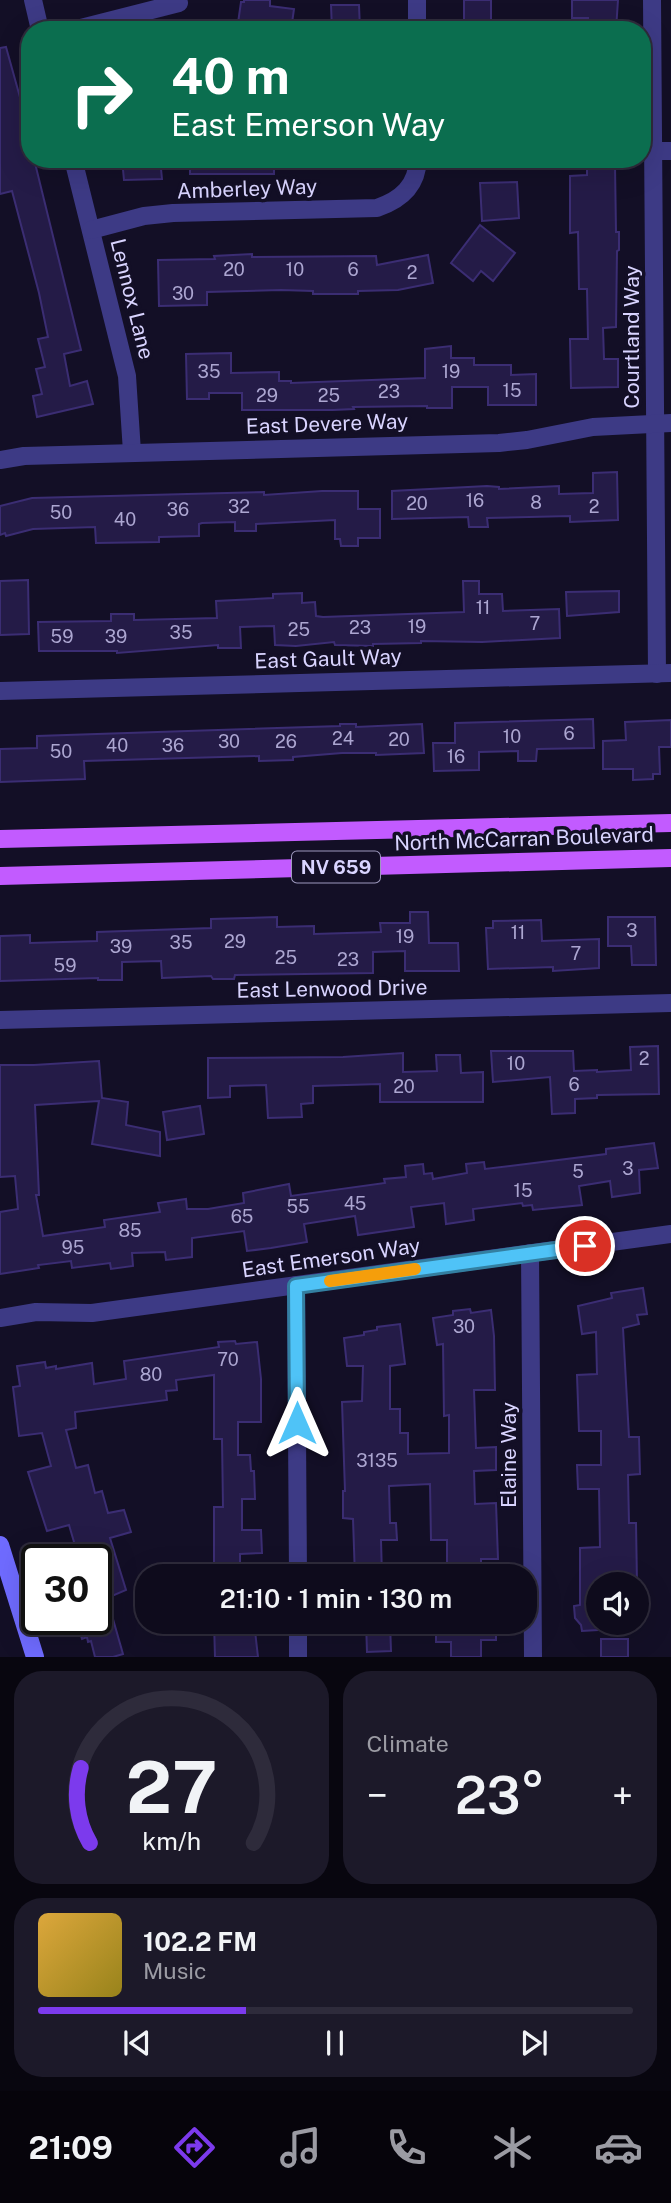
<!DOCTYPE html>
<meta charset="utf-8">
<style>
:root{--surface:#0e0b1c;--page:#1c1929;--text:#f1f3f6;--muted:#9b9ba3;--line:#2e2b3b;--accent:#7c3aed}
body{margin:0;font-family:"Public Sans",sans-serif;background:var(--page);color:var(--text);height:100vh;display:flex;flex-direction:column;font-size:26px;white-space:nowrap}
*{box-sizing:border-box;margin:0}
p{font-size:23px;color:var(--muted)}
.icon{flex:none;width:38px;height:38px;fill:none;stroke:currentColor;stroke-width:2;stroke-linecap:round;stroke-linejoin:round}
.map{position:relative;height:1657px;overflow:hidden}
.panel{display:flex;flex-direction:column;gap:14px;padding:14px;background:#08060f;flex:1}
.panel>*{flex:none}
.top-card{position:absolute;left:21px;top:21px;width:630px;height:147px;border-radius:28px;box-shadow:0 7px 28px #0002,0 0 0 2px var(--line);background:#0b6e4f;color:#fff;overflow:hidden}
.buttons{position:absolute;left:586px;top:1572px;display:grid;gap:14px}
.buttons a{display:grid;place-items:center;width:63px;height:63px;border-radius:50%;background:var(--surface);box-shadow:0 7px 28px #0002,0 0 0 2px var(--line);font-size:35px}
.speed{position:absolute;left:21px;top:1544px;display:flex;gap:14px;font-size:35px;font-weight:700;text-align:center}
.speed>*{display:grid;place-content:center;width:91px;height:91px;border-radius:50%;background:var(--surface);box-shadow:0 7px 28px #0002,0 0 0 2px var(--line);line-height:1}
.speed .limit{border:4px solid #111;border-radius:10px;background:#fff;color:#111}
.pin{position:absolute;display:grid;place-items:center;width:60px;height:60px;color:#fff;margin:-30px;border:4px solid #fff;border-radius:50%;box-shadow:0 2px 7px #0007}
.me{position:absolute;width:77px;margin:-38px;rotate:0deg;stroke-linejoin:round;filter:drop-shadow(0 0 5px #0008)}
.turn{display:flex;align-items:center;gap:24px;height:147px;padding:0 35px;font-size:32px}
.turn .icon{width:91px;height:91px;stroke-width:2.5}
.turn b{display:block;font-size:49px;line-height:60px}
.big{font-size:52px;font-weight:600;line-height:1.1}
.panel .widget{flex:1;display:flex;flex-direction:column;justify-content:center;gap:10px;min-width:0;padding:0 24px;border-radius:28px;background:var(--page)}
.panel .dial{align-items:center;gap:0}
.dial svg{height:182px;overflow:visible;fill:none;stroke:var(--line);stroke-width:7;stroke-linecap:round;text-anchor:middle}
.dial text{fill:var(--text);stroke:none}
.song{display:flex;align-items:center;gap:21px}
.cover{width:84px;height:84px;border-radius:10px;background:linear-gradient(135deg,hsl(40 70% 55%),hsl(50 70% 35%))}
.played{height:7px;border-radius:4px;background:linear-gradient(90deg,var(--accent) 35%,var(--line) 35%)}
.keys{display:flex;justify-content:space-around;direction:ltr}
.heat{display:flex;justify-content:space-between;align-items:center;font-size:38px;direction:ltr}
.panel .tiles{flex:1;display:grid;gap:14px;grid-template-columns:1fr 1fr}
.widget:last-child{grid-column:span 2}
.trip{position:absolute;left:135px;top:1564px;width:402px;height:70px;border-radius:28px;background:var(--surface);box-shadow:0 7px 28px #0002,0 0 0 2px var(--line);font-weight:600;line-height:70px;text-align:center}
.dock{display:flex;height:112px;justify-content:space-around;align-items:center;background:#06040b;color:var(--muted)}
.dock .icon{width:49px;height:49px}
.dock .on{color:var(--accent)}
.dock b{font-size:32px;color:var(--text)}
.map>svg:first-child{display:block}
.building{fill:#241b47;stroke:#3b2d73;stroke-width:2}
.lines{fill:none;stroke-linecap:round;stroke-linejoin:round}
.street{stroke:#3d3a85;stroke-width:18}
.secondary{stroke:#6f6bff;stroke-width:18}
.primary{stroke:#c25bff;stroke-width:18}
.route-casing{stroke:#337fa1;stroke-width:18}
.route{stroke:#4fc3f7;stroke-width:12}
.slow{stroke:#f59e0b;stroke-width:12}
.labels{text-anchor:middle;stroke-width:7;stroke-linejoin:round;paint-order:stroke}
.number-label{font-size:18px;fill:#aca6d1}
.shield{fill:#130f26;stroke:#9e99be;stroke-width:2}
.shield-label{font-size:19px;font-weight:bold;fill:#d9d4ff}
.street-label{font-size:21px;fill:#d9d4ff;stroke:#130f26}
</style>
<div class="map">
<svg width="671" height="1657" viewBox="0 0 671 1657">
<rect width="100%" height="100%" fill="#130f26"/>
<g class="building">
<polygon points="244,0 270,0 270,6 294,9 291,30 237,30 241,2 244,2"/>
<rect x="464" y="0" width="27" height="30"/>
<polygon points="572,0 618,0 616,30 588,30 588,18 572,18"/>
<polygon points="331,5 359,5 360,30 332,30"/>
<polygon points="6,47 28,126 26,127 30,141 30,159 34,159 81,350 64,354 70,386 87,381 93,404 37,417 33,396 42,394 36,369 45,367 38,339 48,337 39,293 12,191 0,194 0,48"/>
<polygon points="122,159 160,159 162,179 124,180"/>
<rect x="190" y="159" width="84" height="15"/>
<polygon points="587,165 615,165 616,232 619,232 619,250 617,251 616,327 603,328 604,359 618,359 618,387 571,388 570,339 588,339 587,289 579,289 578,232 570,233 570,176 587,175"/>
<polygon points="517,182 519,218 482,221 480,183"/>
<polygon points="480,225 515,253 493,281 481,271 473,281 451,263"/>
<polygon points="252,254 252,257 376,256 377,265 428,255 433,283 398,290 358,291 358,294 313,294 313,291 281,290 207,292 207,305 159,306 158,260 215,259 214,256"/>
<polygon points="451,346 451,358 474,358 474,365 511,365 511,375 536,374 536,405 488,405 488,387 452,387 452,408 427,408 427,406 353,407 354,409 333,410 242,410 242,393 209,393 209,399 187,399 186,354 231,353 231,373 279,372 279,381 291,381 291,383 425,378 425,349"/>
<polygon points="617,472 618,520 570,522 570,516 487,518 488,527 469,527 468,517 392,519 392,491 487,486 499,487 499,489 559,486 559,494 593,493 593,473"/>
<polygon points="322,491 358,491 358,509 380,509 380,538 358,538 358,546 341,546 340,539 335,539 335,520 256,524 256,531 235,531 235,522 202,523 199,524 199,536 159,537 159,542 96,543 95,527 33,529 6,536 5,533 0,535 0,506 32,498 264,492 264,495"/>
<polygon points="28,580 29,634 0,635 0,581"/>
<polygon points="463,581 479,581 479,594 502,594 503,611 559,609 560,638 482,642 421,641 421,643 373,644 373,646 335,645 334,642 296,646 275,645 274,626 240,627 241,648 218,648 218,645 117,653 117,651 39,651 38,622 111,621 111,614 134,614 134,620 217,618 216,601 273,598 273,594 302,593 302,603 315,602 316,616 323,617 464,612"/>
<polygon points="619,591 619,612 567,616 566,592"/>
<polygon points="593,719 594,748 537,749 536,761 518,761 518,751 479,752 479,770 434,771 433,743 455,743 455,723"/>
<polygon points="671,720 671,747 659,747 660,774 653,774 653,779 633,780 633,769 603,769 603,741 626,740 625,722"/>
<polygon points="340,724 356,724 356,727 422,724 424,753 376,755 376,753 342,753 293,757 293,760 259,761 259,756 84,761 85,779 0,782 0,749 37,748 37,736 340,726"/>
<polygon points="410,912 428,912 429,943 458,943 459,971 405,971 405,951 373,952 373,973 235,975 234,979 213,979 211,976 162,978 161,961 122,962 122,980 98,980 98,978 0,981 0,936 30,935 30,943 97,941 97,932 211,928 211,919 277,917 277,927 314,926 314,934 381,932 380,923 410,923"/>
<polygon points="608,917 655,917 656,965 632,965 631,946 608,946"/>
<polygon points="541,920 542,941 599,939 599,968 553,971 553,967 488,969 486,928 493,928 493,921"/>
<polygon points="658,1046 659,1094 597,1095 597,1098 575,1099 575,1113 552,1114 550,1077 493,1082 491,1051 573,1051 574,1071 597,1070 597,1072 631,1070 630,1047"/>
<polygon points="403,1053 403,1072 437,1071 436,1055 460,1055 461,1073 483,1072 483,1102 380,1102 380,1084 313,1086 313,1103 301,1104 302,1117 268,1118 266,1085 230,1086 230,1097 208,1098 208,1058 343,1057"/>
<polygon points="99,1061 102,1098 128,1102 126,1125 160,1132 160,1156 92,1144 99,1101 35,1105 39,1195 36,1195 43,1236 105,1227 104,1220 160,1212 158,1203 186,1199 187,1209 208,1209 244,1203 243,1193 289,1184 291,1196 385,1183 384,1179 406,1177 405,1166 423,1164 424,1174 432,1173 433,1179 467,1173 466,1164 484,1162 485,1169 606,1154 606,1149 654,1143 658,1168 639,1170 640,1193 612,1197 610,1181 579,1186 582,1205 533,1210 532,1205 523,1206 522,1203 473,1209 474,1220 446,1224 444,1203 411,1207 414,1227 358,1235 355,1216 304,1224 307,1242 271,1248 247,1251 244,1231 192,1238 192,1257 166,1260 165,1252 132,1253 133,1266 111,1269 110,1263 72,1268 71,1261 38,1265 39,1268 0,1274 0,1212 18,1209 15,1176 0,1177 0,1065 34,1065"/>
<polygon points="200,1106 204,1134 167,1140 163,1112"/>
<polygon points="643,1288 647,1314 637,1315 639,1324 623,1328 629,1437 639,1437 640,1474 628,1475 629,1523 636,1523 637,1584 598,1584 598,1630 582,1631 581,1625 575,1618 574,1606 580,1605 580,1548 600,1547 599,1489 578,1489 577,1465 601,1465 601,1431 579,1431 577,1375 597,1374 596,1332 582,1334 578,1306 612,1298 611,1293"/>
<polygon points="470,1309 471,1313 491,1310 494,1336 495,1390 474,1390 476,1448 496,1447 496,1470 474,1471 475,1504 496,1503 498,1559 481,1559 481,1577 447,1577 447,1540 431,1540 430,1484 389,1486 390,1523 396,1523 397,1540 381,1540 382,1577 355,1577 353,1519 343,1518 343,1491 345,1491 342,1402 362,1401 363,1366 347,1366 344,1338 364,1335 364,1332 377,1330 377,1327 400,1324 405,1364 390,1366 390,1409 400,1409 400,1433 408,1433 408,1454 449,1453 449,1415 444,1416 443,1344 437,1345 433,1318 453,1315 453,1311"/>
<polygon points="235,1341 236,1344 257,1342 261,1379 261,1422 238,1422 238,1455 250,1455 251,1471 254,1471 255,1499 242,1499 242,1530 261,1530 262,1553 240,1554 240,1577 214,1577 214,1507 223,1507 222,1439 214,1439 214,1375 176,1380 177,1390 166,1391 167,1400 75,1412 76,1428 66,1430 76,1468 88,1465 95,1493 102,1491 108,1513 124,1510 131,1532 110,1538 126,1590 107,1598 123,1654 113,1657 95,1657 91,1641 88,1642 87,1637 82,1639 76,1619 96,1619 96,1559 79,1559 69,1525 47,1531 28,1472 51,1466 42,1433 19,1436 13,1387 20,1386 17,1366 45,1362 46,1368 56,1366 56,1369 92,1363 94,1384 126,1379 124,1361 219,1347 218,1342"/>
<polygon points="214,1622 254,1622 258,1657 215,1657"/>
<polygon points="366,1622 390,1622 391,1651 367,1652"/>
<polygon points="436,1622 496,1622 496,1640 481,1640 481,1657 451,1657 451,1642 436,1642"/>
<rect x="601" y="1639" width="27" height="18"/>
</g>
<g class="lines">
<g class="street">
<polyline points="33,0 40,30"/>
<polyline points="417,0 417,30"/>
<polyline points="652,0 657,674"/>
<polyline points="73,30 179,3"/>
<polyline points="653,151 671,151"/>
<polyline points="73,159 127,376 132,452"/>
<path d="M91,230L144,216L173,213L377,208C401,200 417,186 418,159"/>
<polyline points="0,460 24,456 499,443 527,440 593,427 671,423"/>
<polyline points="0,691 671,673"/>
<polyline points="0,1020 671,1003"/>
<polyline points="530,1253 533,1657"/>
<polyline points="296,1285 298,1577"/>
<polyline points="0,1318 36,1312 92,1313 671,1234"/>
<polyline points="298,1622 298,1657"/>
</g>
<polyline class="secondary" points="0,1545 35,1657"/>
<g class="primary">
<polyline points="0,839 671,823"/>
<polyline points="0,876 671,858"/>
</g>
</g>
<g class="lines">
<g class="route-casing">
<polyline id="route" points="297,1423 296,1286 585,1246"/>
</g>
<use href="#route" class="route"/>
<polyline class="slow" points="330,1281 415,1269"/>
</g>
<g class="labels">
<g class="number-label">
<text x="234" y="276">20</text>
<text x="295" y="276">10</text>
<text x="353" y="276">6</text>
<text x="412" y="279">2</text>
<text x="183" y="300">30</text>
<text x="209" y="378">35</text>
<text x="451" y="378">19</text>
<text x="512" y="397">15</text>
<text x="389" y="398">23</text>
<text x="267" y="402">29</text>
<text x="329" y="402">25</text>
<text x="475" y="507">16</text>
<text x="536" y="509">8</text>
<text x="417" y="510">20</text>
<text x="239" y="513">32</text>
<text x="594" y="513">2</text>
<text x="178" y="516">36</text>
<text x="61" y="519">50</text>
<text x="125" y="526">40</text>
<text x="483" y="614">11</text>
<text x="535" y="630">7</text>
<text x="417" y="633">19</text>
<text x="360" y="634">23</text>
<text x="299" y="636">25</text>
<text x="181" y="639">35</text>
<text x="62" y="643">59</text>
<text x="116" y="643">39</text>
<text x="569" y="740">6</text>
<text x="512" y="743">10</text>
<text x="343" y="745">24</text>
<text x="399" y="746">20</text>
<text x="229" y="748">30</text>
<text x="286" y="748">26</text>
<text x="117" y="752">40</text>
<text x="173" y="752">36</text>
<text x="61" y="758">50</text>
<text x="456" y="763">16</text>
<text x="632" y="937">3</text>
<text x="518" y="939">11</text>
<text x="405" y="943">19</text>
<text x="235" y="948">29</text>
<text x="181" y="949">35</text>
<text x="121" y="953">39</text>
<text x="576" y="960">7</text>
<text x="286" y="964">25</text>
<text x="348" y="966">23</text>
<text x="65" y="972">59</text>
<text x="644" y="1065">2</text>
<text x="516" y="1070">10</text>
<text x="574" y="1091">6</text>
<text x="404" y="1093">20</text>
<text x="628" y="1175">3</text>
<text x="578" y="1178">5</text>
<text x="523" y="1197">15</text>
<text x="355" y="1210">45</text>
<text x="298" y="1213">55</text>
<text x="242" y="1223">65</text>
<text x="130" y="1237">85</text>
<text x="73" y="1254">95</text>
<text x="464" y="1333">30</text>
<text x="228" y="1366">70</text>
<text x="151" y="1381">80</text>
<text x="377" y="1467">3135</text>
</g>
<rect class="shield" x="292" y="851.5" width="88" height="31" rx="5"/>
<g class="shield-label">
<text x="336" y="874">NV 659</text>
</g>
<g class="street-label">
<text transform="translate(247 189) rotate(-2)" y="7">Amberley Way</text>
<text transform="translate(132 299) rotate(76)" y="7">Lennox Lane</text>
<text transform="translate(632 337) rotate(-90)" y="7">Courtland Way</text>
<text transform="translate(327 424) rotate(-2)" y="7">East Devere Way</text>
<text transform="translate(328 659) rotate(-2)" y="7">East Gault Way</text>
<text transform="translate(524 839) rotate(-2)" y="7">North McCarran Boulevard</text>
<text transform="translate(332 989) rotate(-1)" y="7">East Lenwood Drive</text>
<text transform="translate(331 1258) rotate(-8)" y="7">East Emerson Way</text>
<text transform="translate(509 1455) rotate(-90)" y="7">Elaine Way</text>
</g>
</g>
</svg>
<div class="buttons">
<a><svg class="icon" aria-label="sound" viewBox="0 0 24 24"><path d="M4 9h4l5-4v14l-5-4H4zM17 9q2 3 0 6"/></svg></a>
</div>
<div class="speed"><div class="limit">30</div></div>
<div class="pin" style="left:585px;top:1246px;background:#d93025"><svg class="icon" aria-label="arrive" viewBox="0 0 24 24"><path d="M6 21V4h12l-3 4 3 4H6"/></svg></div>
<svg class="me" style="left:297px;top:1423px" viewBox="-20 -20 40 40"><path d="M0-17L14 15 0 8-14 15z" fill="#4fc3f7" stroke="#fff" stroke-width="4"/></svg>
<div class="trip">21:10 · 1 min · 130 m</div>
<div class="top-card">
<div class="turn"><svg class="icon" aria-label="right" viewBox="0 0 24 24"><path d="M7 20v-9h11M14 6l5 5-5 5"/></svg><div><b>40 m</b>East Emerson Way</div></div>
</div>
</div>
<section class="panel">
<div class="tiles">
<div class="widget dial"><svg viewBox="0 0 100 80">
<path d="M14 69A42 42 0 1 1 86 69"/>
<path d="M14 69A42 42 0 0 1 10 36" stroke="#7c3aed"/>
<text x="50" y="56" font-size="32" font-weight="700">27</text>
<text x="50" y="72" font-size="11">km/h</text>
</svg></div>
<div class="widget"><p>Climate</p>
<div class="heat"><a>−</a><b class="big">23°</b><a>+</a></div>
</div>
<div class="widget">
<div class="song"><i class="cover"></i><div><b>102.2 FM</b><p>Music</p></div></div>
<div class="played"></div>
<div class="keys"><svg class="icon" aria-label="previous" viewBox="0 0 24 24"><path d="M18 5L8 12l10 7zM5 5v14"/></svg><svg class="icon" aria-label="pause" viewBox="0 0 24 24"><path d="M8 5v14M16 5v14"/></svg><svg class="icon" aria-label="next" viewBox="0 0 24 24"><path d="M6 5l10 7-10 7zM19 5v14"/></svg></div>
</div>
</div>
</section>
<nav class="dock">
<b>21:09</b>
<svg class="icon on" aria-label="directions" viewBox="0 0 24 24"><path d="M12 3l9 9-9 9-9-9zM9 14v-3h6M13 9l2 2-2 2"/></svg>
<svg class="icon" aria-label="music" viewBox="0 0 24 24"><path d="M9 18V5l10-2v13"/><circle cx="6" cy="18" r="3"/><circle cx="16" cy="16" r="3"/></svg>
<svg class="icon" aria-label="phone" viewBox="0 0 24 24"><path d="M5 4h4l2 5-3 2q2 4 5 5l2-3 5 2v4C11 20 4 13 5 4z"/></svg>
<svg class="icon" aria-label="climate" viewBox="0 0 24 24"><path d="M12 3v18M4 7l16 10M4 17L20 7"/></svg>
<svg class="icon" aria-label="car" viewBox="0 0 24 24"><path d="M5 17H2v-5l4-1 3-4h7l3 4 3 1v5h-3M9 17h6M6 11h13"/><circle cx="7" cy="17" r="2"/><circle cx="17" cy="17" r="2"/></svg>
</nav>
